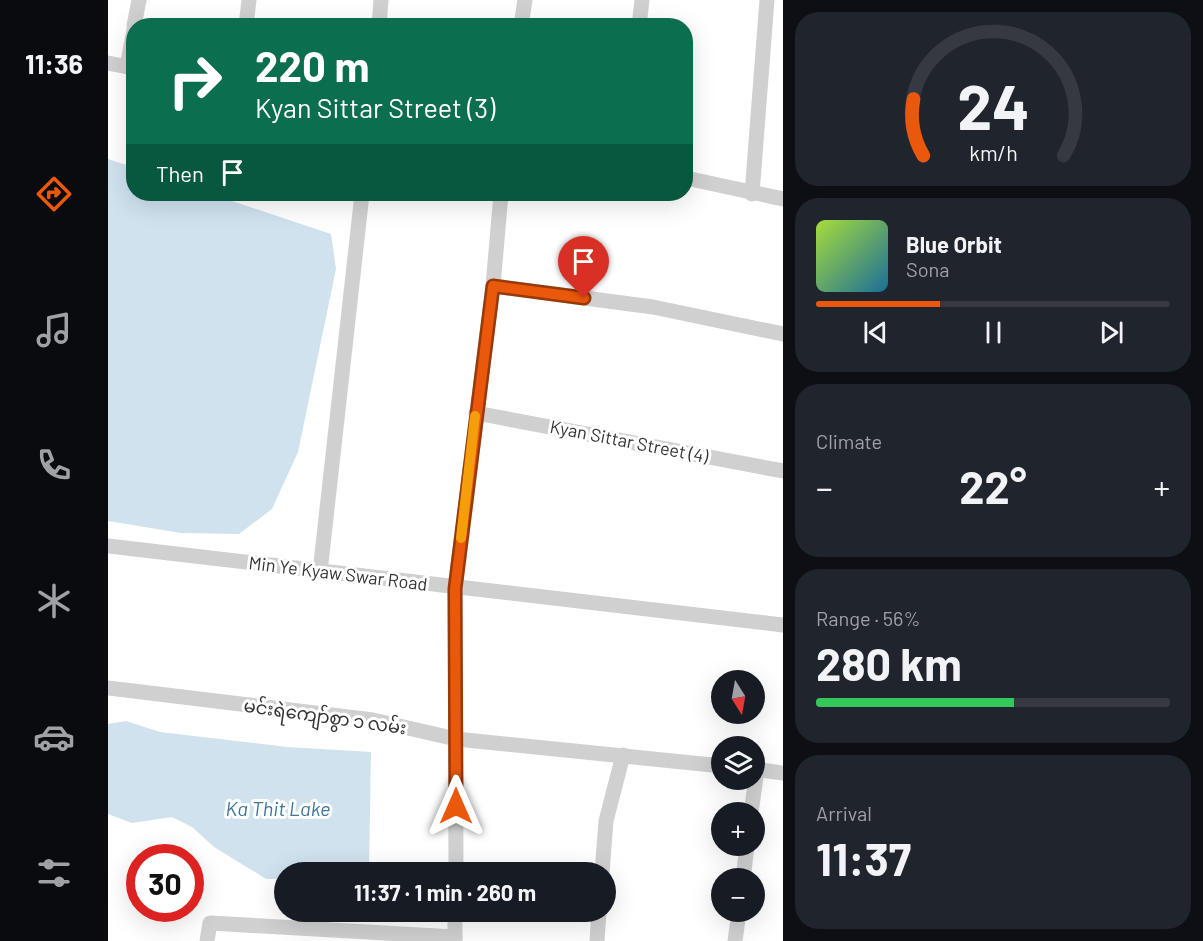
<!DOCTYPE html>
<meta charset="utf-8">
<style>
:root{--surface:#171b24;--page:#20242c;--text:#f1f3f6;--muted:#9ea1a6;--line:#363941;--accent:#ea580c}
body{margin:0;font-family:Barlow,"Noto Sans Myanmar",sans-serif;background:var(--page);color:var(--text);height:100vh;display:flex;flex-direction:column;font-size:22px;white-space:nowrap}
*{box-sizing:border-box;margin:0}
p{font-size:20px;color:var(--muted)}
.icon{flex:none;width:33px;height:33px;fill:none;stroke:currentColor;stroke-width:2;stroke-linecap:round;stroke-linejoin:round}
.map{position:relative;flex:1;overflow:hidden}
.panel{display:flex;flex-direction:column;gap:12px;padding:12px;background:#0d0f14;width:420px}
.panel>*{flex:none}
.banner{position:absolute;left:18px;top:18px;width:567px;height:183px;border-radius:24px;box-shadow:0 6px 24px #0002;background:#0b6e4f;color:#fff;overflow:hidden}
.needle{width:39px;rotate:169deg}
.tools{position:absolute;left:603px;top:670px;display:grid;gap:12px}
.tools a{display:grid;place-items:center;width:54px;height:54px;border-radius:50%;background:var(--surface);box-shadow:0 6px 24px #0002;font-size:30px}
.speed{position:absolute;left:18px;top:844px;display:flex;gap:12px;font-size:30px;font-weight:700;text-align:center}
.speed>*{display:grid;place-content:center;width:78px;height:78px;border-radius:50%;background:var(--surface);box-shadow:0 6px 24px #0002;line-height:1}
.speed .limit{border:9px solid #d22;background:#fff;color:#111}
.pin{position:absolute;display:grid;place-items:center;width:51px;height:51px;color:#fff;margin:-62px -26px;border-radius:50% 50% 50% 0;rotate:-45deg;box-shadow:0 0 6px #0007}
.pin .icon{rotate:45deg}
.me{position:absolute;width:66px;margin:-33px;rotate:0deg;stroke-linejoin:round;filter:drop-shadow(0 0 4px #0008)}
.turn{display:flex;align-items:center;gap:21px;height:126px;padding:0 30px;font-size:27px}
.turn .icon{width:78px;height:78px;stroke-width:2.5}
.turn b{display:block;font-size:42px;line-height:51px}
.then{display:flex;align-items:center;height:57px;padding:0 30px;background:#0003;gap:12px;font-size:22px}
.big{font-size:45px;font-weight:700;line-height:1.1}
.panel .widget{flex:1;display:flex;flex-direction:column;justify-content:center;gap:9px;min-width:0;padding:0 21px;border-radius:24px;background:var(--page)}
.panel .dial{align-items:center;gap:0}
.dial svg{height:156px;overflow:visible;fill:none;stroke:var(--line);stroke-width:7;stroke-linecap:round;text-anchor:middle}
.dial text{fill:var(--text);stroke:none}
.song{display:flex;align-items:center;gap:18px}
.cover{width:72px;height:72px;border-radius:9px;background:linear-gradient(135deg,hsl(80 70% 55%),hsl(200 70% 35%))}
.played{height:6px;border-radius:3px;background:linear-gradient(90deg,var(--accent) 35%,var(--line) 35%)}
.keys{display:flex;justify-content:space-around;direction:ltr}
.heat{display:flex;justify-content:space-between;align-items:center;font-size:33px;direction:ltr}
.charge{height:9px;border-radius:4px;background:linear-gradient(90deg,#34c759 56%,var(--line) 0)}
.trip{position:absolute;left:166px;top:862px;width:342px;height:60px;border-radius:30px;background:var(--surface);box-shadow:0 6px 24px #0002;font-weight:700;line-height:60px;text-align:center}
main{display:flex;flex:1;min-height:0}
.menu{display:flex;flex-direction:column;width:108px;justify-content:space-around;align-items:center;background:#090b0e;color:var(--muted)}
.menu .icon{width:42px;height:42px}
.menu .current{color:var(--accent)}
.menu b{font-size:27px;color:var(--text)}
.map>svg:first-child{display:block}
.water{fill:#cfe2ee}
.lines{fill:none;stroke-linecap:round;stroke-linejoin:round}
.minor{stroke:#d0d0d0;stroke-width:15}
.route-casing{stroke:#983908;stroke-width:15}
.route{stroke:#ea580c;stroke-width:10}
.slow{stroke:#f59e0b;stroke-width:10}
.labels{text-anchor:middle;stroke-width:6;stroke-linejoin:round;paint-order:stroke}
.street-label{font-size:18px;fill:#333;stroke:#fff}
.water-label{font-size:20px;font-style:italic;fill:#3f7597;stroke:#fff}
</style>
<main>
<nav class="menu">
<b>11:36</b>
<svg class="icon current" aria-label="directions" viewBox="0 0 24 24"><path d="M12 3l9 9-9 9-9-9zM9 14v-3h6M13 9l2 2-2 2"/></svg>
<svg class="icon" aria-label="music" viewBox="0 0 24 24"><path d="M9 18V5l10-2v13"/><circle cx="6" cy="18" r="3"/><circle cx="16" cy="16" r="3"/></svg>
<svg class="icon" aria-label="phone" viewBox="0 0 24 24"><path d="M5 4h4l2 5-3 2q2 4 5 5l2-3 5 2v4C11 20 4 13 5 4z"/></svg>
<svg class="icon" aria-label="climate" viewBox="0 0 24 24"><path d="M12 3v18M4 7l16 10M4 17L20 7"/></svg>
<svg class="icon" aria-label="car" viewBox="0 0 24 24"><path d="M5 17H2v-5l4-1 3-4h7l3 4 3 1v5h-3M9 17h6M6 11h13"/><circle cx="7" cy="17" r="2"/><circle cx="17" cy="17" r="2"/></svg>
<svg class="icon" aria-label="filters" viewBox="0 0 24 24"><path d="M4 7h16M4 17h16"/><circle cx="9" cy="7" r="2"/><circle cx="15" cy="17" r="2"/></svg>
</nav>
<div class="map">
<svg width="675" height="941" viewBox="0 0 675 941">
<rect width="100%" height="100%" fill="#fff"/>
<g class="water">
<polygon points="0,159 25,167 26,194 103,194 223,234 228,269 190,452 164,509 131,534 73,533 0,521"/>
<polygon points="18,721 52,732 179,747 263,752 261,873 177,873 177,879 158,879 106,847 84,827 64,817 24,823 0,814 0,724"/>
</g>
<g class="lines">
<g class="minor">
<polyline points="26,26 31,0"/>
<polyline points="138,26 141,0"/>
<polyline points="271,26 273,0"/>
<polyline points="413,26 417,0"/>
<polyline points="531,26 534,0"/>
<polyline points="0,63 26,68"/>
<polyline points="19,67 26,30"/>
<polyline points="578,178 675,199"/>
<polyline points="644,194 659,0"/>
<polyline points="385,286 545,307 675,334"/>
<polyline points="368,413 675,471"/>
<polyline points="0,546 675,625"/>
<polyline points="212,572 254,194"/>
<polyline points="0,688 265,720 348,739 614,766"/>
<polyline points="646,769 675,773"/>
<polyline points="643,813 649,770"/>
<polyline points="348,873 347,589 385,286 393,194"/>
<polyline points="494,873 498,821 515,755"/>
<polyline points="635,879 639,846"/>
<polyline points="99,941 102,923 347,937"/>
<polyline points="347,941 347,912"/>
<polyline points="489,941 491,912"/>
<polyline points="627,941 631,912"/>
</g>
</g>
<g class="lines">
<g class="route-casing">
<polyline id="route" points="348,806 347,589 385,286 476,298"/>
</g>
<use href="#route" class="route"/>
<polyline class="slow" points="353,538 367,416"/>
</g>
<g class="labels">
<g class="street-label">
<text transform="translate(521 442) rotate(11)" y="6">Kyan Sittar Street (4)</text>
<text transform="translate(230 574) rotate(7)" y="6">Min Ye Kyaw Swar Road</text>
<text transform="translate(217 717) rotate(8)" y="6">မင်းရဲကျော်စွာ ၁ လမ်း</text>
</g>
<g class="water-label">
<text x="170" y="816">Ka Thit Lake</text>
</g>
</g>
</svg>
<div class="tools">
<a><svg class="needle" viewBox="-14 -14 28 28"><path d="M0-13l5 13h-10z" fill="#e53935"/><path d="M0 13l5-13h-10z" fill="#9ea1a6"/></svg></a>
<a><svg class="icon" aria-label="layers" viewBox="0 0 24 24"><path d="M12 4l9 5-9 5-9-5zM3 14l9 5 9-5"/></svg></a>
<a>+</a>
<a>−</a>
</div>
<div class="speed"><div class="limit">30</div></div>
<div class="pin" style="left:476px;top:298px;background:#d93025"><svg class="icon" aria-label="arrive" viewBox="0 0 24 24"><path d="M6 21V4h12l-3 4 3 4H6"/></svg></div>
<svg class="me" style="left:348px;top:806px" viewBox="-20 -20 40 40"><path d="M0-17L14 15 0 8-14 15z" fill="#ea580c" stroke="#fff" stroke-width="4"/></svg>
<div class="trip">11:37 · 1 min · 260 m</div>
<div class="banner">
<div class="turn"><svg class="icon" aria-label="right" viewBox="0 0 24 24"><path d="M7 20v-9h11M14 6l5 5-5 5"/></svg><div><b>220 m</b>Kyan Sittar Street (3)</div></div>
<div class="then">Then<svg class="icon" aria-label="arrive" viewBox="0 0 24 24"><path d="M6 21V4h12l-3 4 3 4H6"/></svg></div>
</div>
</div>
<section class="panel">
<div class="widget dial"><svg viewBox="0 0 100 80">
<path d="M14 69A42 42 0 1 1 86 69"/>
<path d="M14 69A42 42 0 0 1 9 40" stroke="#ea580c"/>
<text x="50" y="56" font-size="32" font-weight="700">24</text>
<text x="50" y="72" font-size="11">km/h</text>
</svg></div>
<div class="widget">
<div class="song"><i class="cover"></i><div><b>Blue Orbit</b><p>Sona</p></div></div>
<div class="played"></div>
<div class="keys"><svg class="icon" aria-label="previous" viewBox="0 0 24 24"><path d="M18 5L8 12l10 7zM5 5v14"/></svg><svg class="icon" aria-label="pause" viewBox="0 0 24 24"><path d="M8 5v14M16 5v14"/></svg><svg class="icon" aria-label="next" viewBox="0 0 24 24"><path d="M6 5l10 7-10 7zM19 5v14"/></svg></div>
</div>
<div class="widget"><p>Climate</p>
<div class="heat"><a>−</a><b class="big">22°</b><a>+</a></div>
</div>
<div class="widget"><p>Range · 56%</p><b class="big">280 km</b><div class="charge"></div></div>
<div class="widget"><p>Arrival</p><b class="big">11:37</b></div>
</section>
</main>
